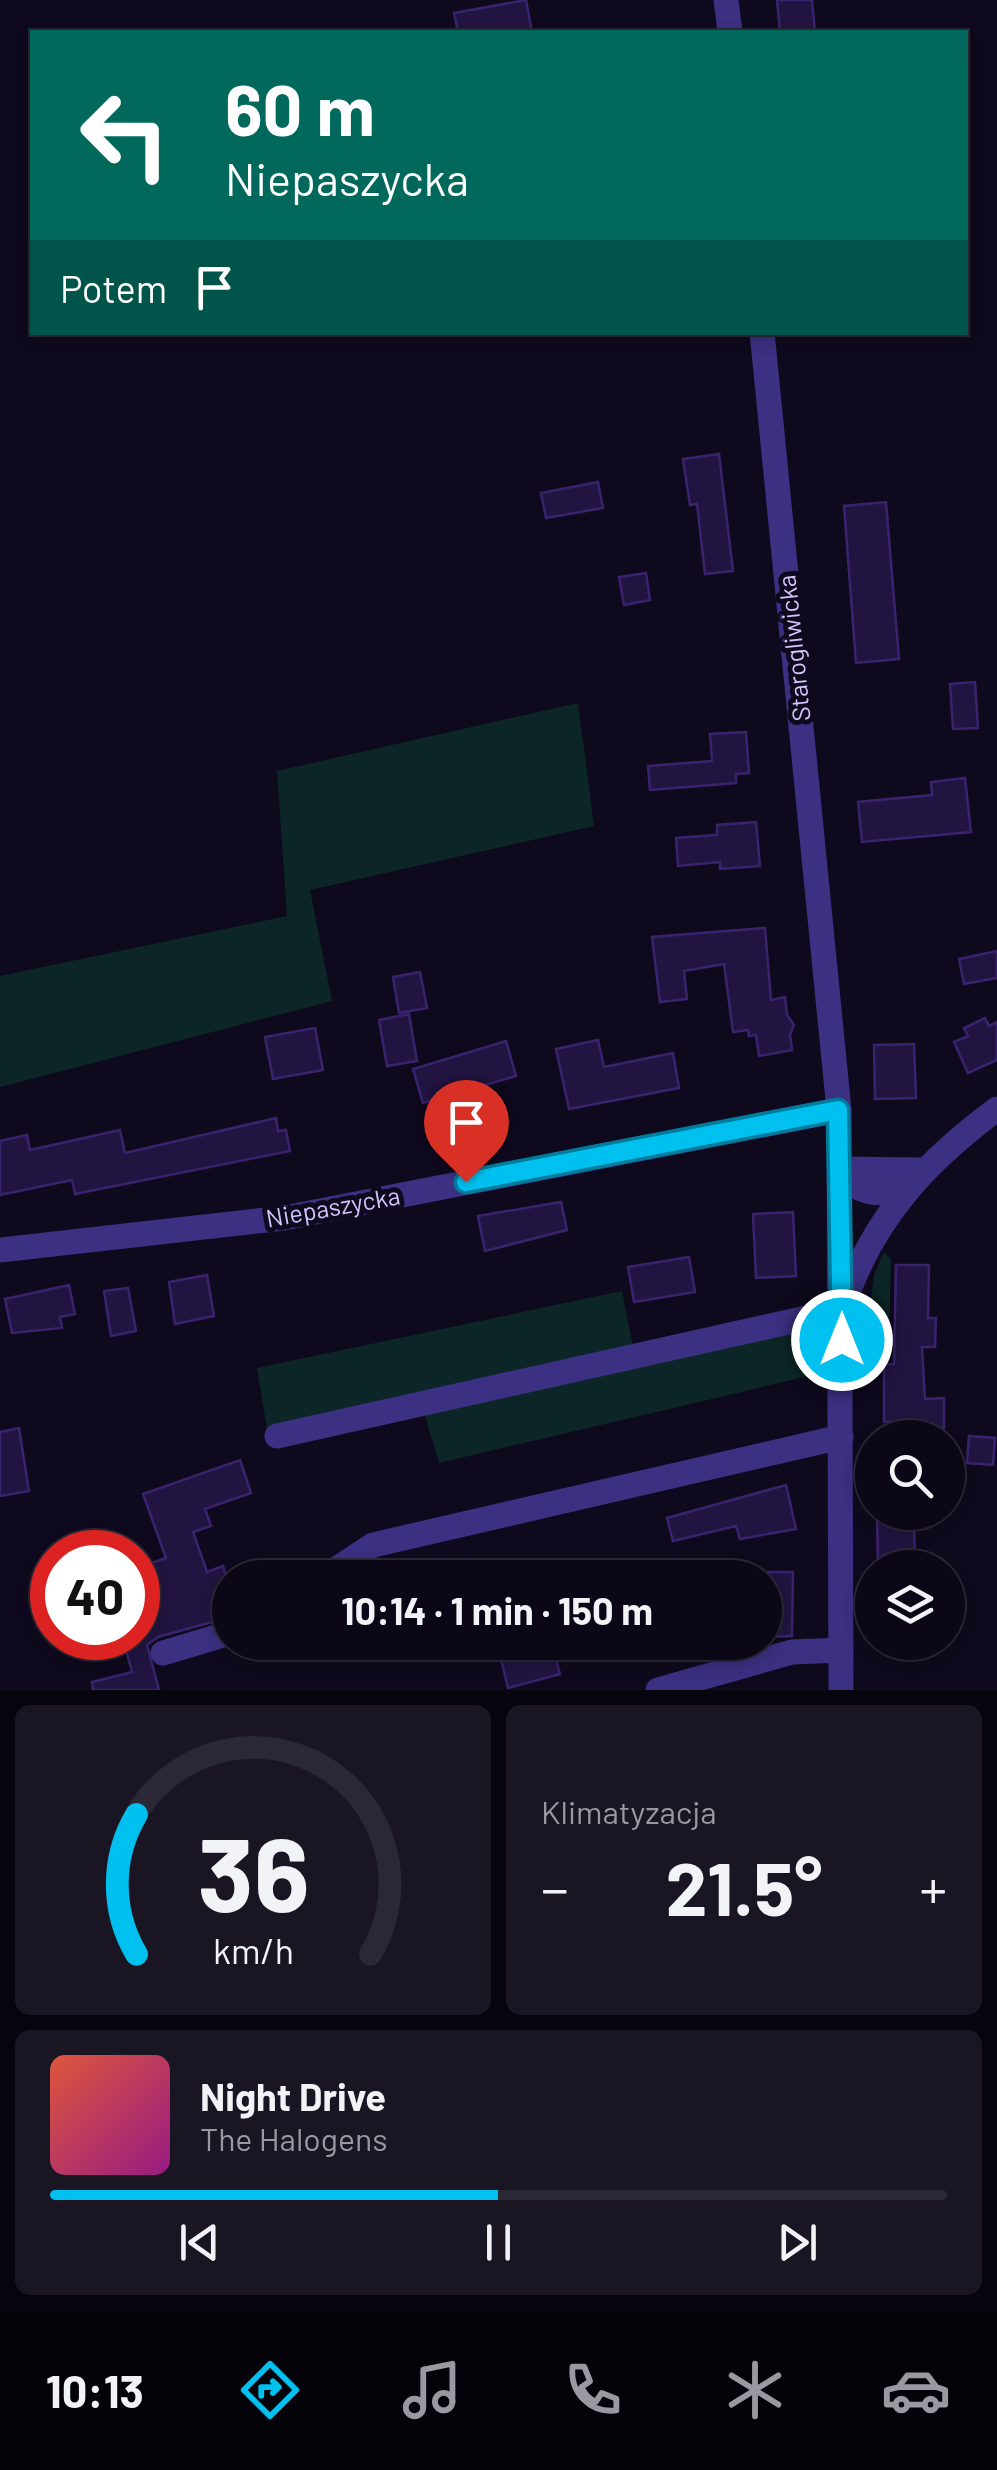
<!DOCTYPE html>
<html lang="pl">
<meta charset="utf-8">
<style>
:root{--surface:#0b0716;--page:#191523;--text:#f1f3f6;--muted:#9a99a1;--line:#2b2835;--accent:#00c0f0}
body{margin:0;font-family:Barlow,sans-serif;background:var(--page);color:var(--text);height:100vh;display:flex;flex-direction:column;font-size:38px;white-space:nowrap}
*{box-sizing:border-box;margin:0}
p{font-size:32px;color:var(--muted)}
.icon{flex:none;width:55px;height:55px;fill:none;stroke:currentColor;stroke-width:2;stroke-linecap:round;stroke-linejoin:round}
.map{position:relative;height:1690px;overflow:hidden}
.sheet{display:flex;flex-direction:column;gap:15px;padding:15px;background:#06040c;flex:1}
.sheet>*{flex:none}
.hud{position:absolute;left:30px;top:30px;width:938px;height:305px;border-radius:0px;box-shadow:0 5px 15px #0003,0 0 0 2px var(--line);background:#00695c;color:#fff;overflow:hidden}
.buttons{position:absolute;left:855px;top:1420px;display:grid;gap:20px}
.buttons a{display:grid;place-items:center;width:110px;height:110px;border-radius:50%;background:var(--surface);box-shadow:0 5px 15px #0003,0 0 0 2px var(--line);font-size:50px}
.speed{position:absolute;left:30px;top:1530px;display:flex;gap:20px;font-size:50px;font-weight:700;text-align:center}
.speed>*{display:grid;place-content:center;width:130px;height:130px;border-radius:50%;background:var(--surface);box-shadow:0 5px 15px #0003,0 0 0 2px var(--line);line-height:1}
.speed .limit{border:15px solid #d22;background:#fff;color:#111}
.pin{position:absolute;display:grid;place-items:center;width:85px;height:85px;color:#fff;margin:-102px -42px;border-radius:50% 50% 50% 0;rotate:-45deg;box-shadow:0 0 10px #0007}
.pin .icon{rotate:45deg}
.me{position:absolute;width:110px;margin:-55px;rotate:0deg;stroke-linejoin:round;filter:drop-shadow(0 0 8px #0008)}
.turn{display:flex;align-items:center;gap:35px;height:210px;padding:0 30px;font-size:45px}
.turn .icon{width:130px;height:130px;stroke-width:2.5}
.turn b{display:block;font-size:70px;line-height:85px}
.then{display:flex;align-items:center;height:95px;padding:0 30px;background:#0003;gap:20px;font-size:38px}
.big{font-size:75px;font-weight:700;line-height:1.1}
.sheet .widget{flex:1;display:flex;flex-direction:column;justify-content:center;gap:15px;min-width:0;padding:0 35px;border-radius:15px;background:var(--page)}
.sheet .dial{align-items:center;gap:0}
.dial svg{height:260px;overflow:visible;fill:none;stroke:var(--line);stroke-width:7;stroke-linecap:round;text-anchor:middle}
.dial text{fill:var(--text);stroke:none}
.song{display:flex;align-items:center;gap:30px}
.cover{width:120px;height:120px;border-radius:15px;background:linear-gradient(135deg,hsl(10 70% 55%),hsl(310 70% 35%))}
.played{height:10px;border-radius:5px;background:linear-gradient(90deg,var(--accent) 50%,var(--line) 50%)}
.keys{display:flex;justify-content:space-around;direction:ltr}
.heat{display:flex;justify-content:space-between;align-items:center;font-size:55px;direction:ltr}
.sheet .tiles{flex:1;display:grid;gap:15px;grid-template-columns:1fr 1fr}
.widget:last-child{grid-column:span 2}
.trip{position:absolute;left:212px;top:1560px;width:570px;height:100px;border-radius:50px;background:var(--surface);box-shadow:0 5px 15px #0003,0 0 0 2px var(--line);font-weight:700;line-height:100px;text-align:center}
.menu{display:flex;height:160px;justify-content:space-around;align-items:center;background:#040309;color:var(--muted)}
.menu .icon{width:70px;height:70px}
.menu .on{color:var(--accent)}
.menu b{font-size:45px;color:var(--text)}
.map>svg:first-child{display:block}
.green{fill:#0c2627}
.building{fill:#211440;stroke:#3a236e;stroke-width:2.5}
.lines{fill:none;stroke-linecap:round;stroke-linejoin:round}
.minor{stroke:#3b3081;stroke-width:25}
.route-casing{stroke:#007d9c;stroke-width:25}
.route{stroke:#00c0f0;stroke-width:18}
.labels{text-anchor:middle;stroke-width:10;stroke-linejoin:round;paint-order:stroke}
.street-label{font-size:25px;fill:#d2c5ff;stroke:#0f091d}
</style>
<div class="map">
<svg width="997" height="1690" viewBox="0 0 997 1690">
<rect width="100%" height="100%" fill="#0f091d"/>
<g class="green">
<polygon points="578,703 594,826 310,890 332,1001 0,1087 0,976 287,916 277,771"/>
<polygon points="884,1252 891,1259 889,1343 866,1343 874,1275"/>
<polygon points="622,1291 633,1347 267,1429 257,1368"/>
<polygon points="805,1324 805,1377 439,1463 423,1409"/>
</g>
<g class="building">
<polygon points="526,0 532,32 458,32 454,13"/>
<polygon points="777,0 812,0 815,32 780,32"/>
<polygon points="719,454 733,571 705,574 697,504 690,505 683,459"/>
<polygon points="598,482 603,508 546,518 541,493"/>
<polygon points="886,502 899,659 856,663 844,506"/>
<polygon points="646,573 650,600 624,605 619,577"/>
<polygon points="975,682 978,728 953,729 950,684"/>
<polygon points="746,732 749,773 736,774 736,783 650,790 648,766 712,761 710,734"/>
<polygon points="965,778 971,832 862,842 858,802 932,795 931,782"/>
<polygon points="756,822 760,866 720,869 720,862 678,866 676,838 717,835 717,825"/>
<polygon points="765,928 771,1000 785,997 787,1015 794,1025 790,1035 792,1050 759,1056 756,1035 749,1036 748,1030 733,1032 724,964 684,971 687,999 660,1002 652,937"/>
<polygon points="997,951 997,978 964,984 959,959"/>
<polygon points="420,972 427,1008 399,1013 393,977"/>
<polygon points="409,1014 417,1061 387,1066 379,1020"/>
<polygon points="985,1018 989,1026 997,1022 997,1060 968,1073 954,1042 968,1036 964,1028"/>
<polygon points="315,1028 323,1070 273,1079 265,1037"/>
<polygon points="598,1040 604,1067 673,1053 679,1088 569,1109 556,1049"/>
<polygon points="506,1041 516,1076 423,1103 413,1069"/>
<polygon points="914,1044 916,1098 875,1099 874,1045"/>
<polygon points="276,1118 278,1131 286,1130 290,1151 75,1194 72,1180 0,1195 0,1141 27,1135 30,1150 120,1130 125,1153"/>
<polygon points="561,1202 567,1230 485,1251 478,1216"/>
<polygon points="793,1212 796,1276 756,1278 753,1214"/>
<polygon points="689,1257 695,1292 634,1302 628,1267"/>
<polygon points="896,1265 929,1265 928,1318 936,1318 935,1347 922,1347 925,1399 944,1398 944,1428 923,1428 923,1422 884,1422 884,1364 894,1364"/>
<polygon points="207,1275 214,1316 175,1324 169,1282"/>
<polygon points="69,1285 75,1314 60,1317 62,1328 12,1333 5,1299"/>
<polygon points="128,1288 136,1331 111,1336 104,1291"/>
<polygon points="19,1428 29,1491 0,1496 0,1432"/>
<polygon points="969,1436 995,1438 993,1465 967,1463"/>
<polygon points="240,1460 251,1493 205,1509 211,1526 193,1532 207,1572 223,1566 230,1590 230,1617 158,1637 147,1645 159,1690 93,1690 92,1682 132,1672 123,1638 138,1638 138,1594 152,1590 143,1566 166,1558 143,1494"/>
<polygon points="786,1485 796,1529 740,1539 736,1526 673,1541 667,1518"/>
<polygon points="877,1512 914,1512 915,1568 878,1568"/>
<polygon points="765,1572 793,1572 792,1636 765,1637"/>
<polygon points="515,1642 551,1642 560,1674 508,1688 498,1647"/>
</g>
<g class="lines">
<g class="minor">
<polyline points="726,0 730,32"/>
<polyline points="762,332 839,1110 841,1690"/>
<polyline points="841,1169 922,1170"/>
<path d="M841,1176C862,1195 883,1198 909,1185"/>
<polyline points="0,1250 284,1218 839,1110"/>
<path d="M847,1295C877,1214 928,1160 997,1109"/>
<polyline points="277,1436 842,1310"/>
<polyline points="323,1578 373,1545 841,1437"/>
<polyline points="163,1653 230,1633"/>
<polyline points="658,1690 792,1652 841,1650"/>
</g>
</g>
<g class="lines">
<g class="route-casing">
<polyline id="route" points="466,1182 838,1110 842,1340"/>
</g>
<use href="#route" class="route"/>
</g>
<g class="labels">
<g class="street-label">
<text transform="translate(794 648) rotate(-96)" y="9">Starogliwicka</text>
<text transform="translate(333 1207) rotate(-10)" y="9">Niepaszycka</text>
</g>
</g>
</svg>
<div class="buttons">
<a><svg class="icon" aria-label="search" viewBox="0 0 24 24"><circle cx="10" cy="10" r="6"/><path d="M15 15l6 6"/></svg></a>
<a><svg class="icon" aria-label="layers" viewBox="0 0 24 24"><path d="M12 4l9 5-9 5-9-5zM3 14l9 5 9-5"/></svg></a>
</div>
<div class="speed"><div class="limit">40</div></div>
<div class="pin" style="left:466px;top:1182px;background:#d93025"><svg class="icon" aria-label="arrive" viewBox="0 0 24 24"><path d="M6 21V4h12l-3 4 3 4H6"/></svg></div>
<svg class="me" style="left:842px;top:1340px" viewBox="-20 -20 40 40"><circle r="17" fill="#00c0f0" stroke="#fff" stroke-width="3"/><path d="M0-11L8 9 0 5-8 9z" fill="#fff"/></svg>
<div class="trip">10:14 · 1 min · 150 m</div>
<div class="hud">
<div class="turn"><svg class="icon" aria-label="left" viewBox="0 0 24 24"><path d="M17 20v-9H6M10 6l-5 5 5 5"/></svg><div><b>60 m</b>Niepaszycka</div></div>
<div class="then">Potem<svg class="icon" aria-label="arrive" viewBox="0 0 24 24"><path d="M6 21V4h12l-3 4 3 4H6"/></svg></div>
</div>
</div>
<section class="sheet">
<div class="tiles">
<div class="widget dial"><svg viewBox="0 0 100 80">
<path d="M14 69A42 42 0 1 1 86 69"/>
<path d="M14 69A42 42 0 0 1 14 26" stroke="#00c0f0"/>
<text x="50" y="56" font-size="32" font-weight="700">36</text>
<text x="50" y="72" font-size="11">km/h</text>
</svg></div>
<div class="widget"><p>Klimatyzacja</p>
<div class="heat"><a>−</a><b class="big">21.5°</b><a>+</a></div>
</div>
<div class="widget">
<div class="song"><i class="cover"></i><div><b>Night Drive</b><p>The Halogens</p></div></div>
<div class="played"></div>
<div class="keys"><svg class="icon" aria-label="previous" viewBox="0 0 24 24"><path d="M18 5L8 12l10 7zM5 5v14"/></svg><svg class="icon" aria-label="pause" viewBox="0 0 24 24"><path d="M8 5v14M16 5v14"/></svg><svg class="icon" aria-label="next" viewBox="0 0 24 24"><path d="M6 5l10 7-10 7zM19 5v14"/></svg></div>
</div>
</div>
</section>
<nav class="menu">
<b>10:13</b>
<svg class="icon on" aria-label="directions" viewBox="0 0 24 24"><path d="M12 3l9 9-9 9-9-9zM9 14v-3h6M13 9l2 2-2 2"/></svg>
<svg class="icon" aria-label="music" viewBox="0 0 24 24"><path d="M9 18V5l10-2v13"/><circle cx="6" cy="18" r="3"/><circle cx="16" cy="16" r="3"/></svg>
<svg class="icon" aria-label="phone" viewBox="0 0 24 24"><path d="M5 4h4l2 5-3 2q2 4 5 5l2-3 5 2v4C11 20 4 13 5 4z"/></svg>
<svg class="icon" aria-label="climate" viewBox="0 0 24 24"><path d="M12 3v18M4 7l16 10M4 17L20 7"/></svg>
<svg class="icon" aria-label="car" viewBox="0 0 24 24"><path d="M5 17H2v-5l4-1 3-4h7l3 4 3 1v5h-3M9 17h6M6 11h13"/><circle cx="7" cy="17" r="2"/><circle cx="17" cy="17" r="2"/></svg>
</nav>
